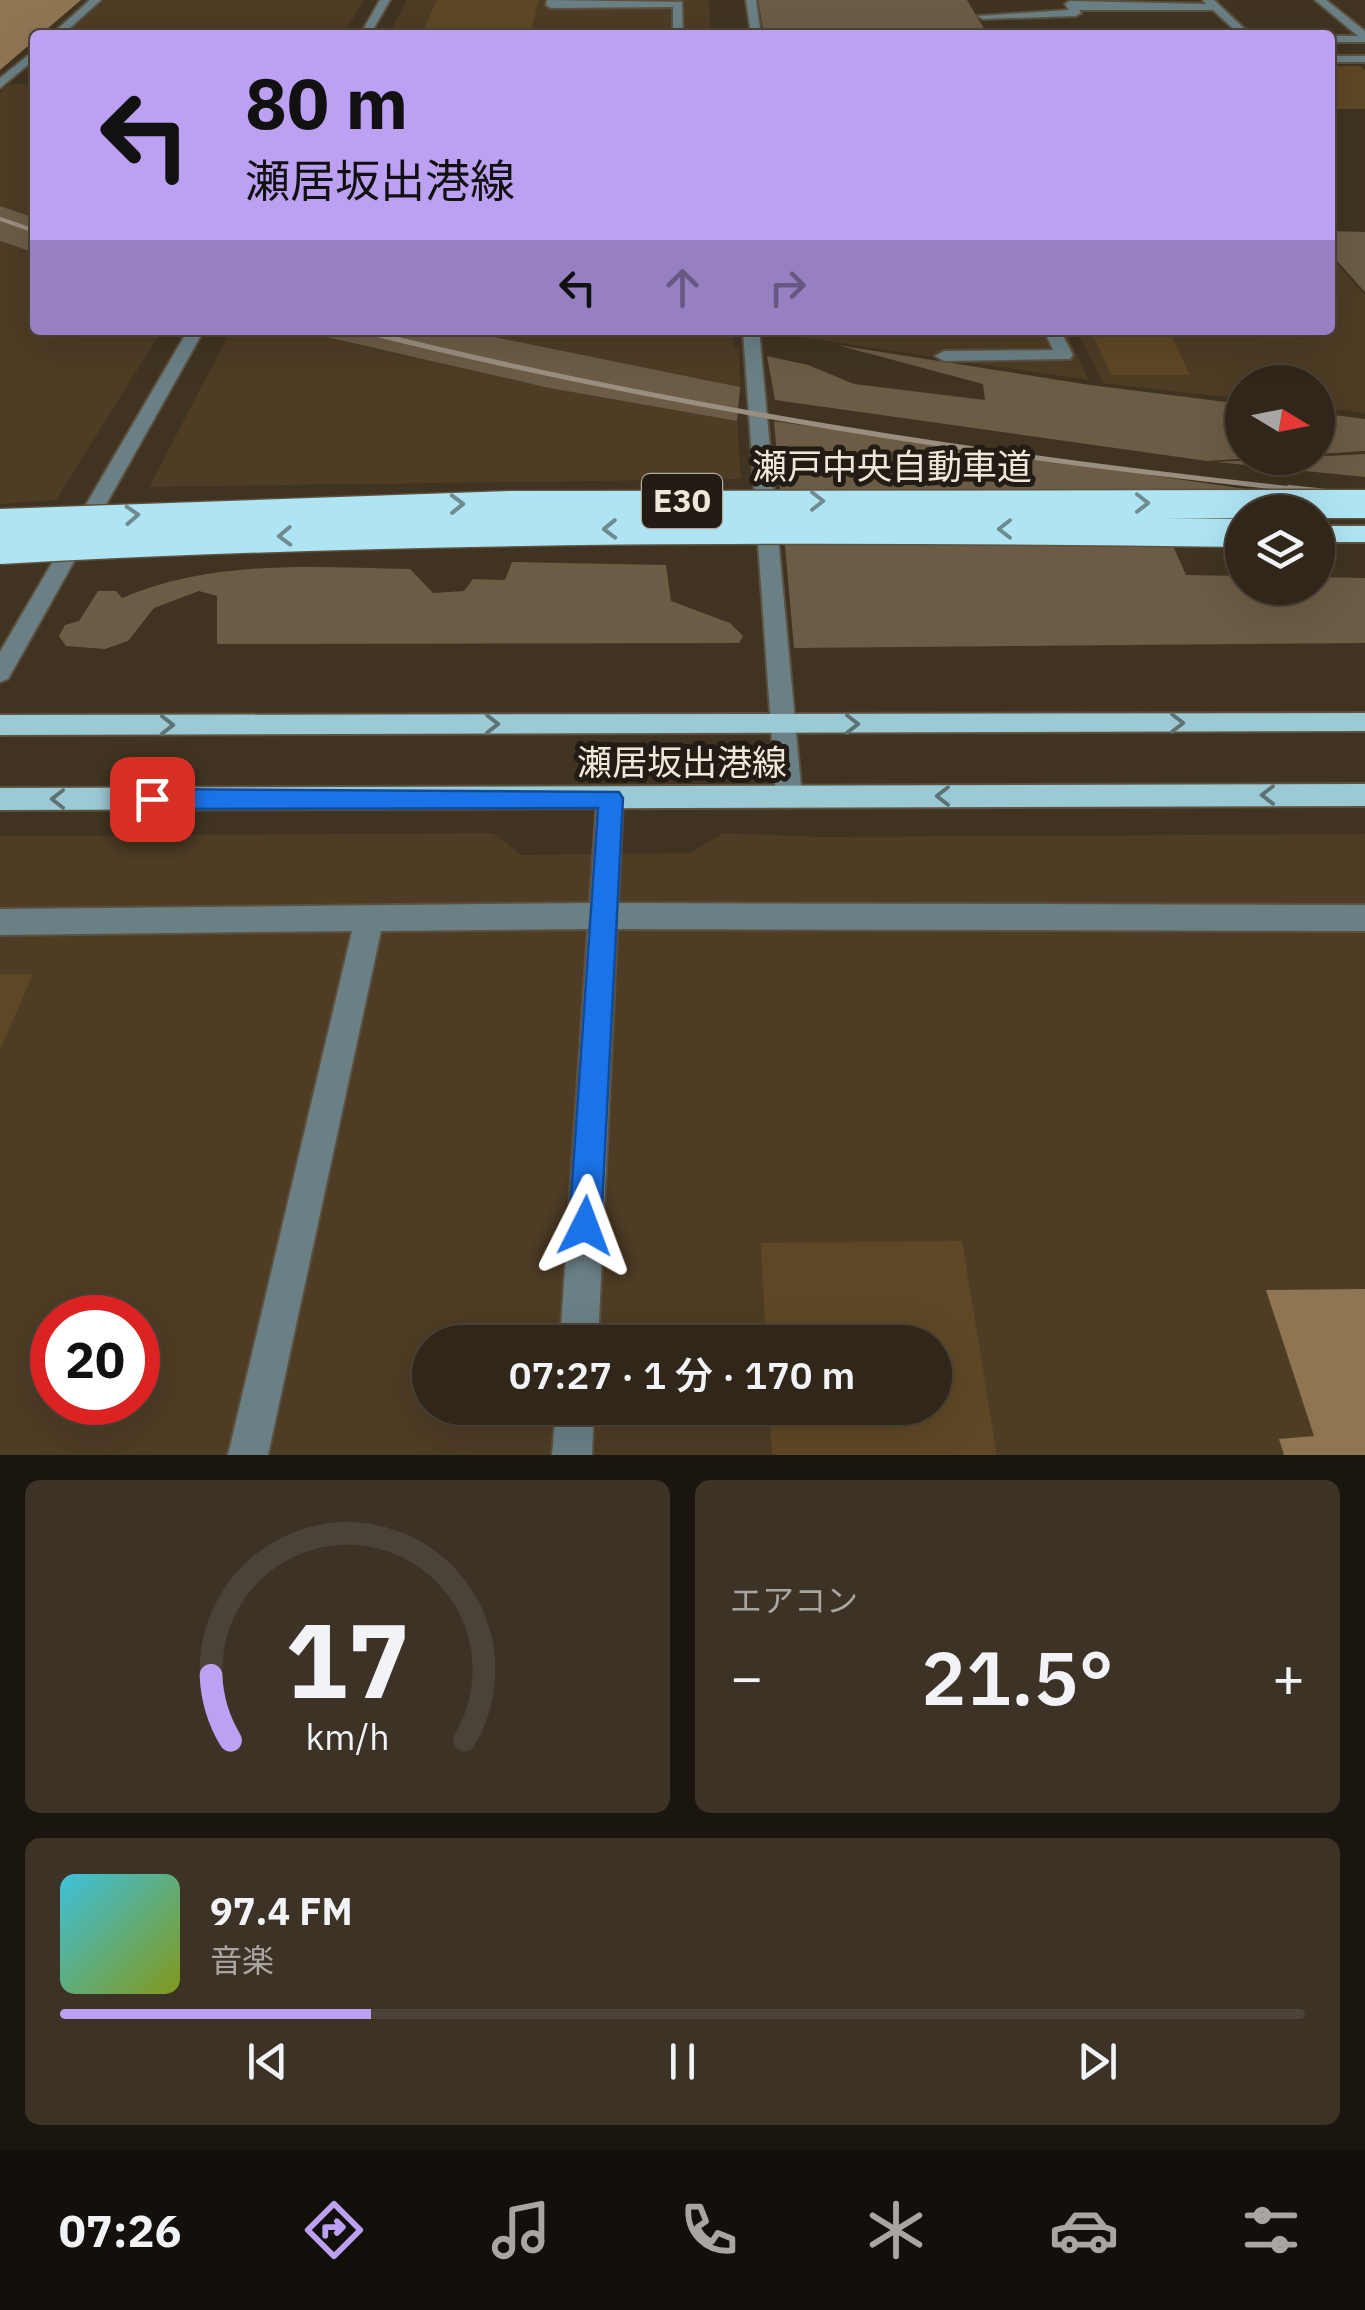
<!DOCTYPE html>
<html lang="ja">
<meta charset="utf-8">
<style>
:root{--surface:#302619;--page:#3c3226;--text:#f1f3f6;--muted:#a8a5a2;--line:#4b4338;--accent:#bca0f2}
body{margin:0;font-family:"IBM Plex Sans","Noto Sans JP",sans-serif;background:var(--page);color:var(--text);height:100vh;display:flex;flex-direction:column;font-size:38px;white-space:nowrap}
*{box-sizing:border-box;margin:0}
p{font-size:32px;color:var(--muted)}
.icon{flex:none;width:55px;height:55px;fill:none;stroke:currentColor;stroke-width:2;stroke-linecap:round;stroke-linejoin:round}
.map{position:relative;height:1455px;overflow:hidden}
.drawer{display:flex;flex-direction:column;gap:25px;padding:25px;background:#1a150e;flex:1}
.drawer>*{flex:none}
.top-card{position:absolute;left:30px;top:30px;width:1305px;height:305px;border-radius:10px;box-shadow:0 10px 40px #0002,0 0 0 2px var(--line);background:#bca0f2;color:#111;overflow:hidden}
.needle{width:65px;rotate:100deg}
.tools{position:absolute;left:1225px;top:365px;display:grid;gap:20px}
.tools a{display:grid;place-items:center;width:110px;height:110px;border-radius:50%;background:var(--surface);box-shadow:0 10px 40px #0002,0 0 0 2px var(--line);font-size:50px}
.speed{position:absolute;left:30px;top:1295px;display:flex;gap:20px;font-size:50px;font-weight:700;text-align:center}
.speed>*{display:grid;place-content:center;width:130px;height:130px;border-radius:50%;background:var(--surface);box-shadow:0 10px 40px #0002,0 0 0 2px var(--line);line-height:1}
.speed .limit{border:15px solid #d22;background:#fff;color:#111}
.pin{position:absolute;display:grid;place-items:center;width:85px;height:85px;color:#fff;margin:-42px;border-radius:20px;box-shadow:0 5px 15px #0006}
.me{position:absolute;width:110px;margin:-55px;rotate:3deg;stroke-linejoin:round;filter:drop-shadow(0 0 8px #0008)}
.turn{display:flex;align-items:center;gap:35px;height:210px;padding:0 50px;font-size:45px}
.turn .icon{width:130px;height:130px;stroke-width:2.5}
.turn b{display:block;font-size:70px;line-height:85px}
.lanes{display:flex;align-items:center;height:95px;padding:0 50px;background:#0003;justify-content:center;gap:50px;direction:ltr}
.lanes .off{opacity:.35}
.big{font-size:75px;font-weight:600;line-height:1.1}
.drawer .card{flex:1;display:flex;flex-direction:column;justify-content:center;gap:15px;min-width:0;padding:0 35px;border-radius:15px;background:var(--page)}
.drawer .dial{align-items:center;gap:0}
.dial svg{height:260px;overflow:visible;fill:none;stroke:var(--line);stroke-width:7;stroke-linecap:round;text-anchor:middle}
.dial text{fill:var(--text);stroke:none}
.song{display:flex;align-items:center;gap:30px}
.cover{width:120px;height:120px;border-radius:15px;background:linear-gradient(135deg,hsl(190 70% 55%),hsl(70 70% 35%))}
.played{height:10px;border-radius:5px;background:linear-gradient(90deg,var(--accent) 25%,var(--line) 25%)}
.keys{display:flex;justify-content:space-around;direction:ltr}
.heat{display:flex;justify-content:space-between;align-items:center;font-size:55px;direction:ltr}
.drawer .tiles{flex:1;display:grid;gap:25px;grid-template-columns:1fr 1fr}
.card:last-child{grid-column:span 2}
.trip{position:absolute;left:412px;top:1325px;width:540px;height:100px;border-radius:50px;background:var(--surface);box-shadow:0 10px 40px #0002,0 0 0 2px var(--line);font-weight:600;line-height:100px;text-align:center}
.tab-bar{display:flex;height:160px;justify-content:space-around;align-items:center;background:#130f0a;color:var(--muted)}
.tab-bar .icon{width:70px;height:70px}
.tab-bar .current{color:var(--accent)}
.tab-bar b{font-size:45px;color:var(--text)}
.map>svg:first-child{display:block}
.built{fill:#4e3c24;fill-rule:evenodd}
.green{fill:#6c5c46}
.water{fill:#8f7653}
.building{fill:#5e4725}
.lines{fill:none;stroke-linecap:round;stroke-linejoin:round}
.minor-casing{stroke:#5c503f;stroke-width:4}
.major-casing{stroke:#5c503f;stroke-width:4}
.highway-casing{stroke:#5c503f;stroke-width:4}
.minor{fill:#6a8085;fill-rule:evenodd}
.major{fill:#9bc9d4;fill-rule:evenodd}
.highway{fill:#afe5f3;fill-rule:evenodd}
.rail-far2{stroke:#998e7f;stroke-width:4}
.rail-far1{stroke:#998e7f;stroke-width:5}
.rail{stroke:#998e7f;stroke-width:6}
.highway-bridge-casing{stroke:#5c503f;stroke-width:31;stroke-linecap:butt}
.highway-bridge{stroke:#afe5f3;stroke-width:28}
.oneway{stroke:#708b8f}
.oneway2{stroke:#5e7274}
.route{fill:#1a73e8;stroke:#114b97;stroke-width:2.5}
.labels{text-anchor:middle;stroke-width:10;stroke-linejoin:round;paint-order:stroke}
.shield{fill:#221c14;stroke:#b2aa9f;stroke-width:2.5}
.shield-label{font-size:32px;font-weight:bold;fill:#efe7db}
.street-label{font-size:35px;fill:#efe7db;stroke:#221c14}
</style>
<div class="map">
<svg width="1365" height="1455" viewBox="0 0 1365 1455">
<rect width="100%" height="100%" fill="#403321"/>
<g class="built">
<polygon points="105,0 364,0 343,35 65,35"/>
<polygon points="407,0 709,0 711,35 388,35"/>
<polygon points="9,84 35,84 35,218 0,206 0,93"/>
<polygon points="0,241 35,253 35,330 162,330 56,500 0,504"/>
<polygon points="1330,256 1365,295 1365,413 1318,407 1318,382 1242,382 1242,399 1103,383 1076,330 1330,330"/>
<polygon points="231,330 295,330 549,388 737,421 741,479 149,487"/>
<polygon points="460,330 732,330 734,346 739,348 740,387"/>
<polygon points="766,330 1065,330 1089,380 766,332"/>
<path d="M493,833L521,855L690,853L723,833L821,837L1365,834V1455H0V836ZM52,1318H138V1402H52ZM430,1342H935V1408H430Z"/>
</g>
<g class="green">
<polygon points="758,0 967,0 988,35 920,35 914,29 851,29 849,35 764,35"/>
<polygon points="0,206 35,218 35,253 0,241"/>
<polygon points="1330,231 1365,232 1365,292 1330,253"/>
<polygon points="296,330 460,330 740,387 737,421 549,388"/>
<polygon points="837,345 1090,385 1242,404 1242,458 1255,458 1207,461 775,400 767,356 808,365 854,384 985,400 983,384"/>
<polygon points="1318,413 1365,419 1365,451 1318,454"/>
<polygon points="774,421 1302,497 1151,496 1186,575 1242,576 1242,588 1318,588 1318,577 1365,578 1365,643 794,648"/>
<polygon points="1365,454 1365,477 1216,462"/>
<path d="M512,562L666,565L671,601L730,623L743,636L739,643L217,644V596L199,591L154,608L128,641L105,649L66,646L59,636L65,625L79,621L98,591H116L122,598C214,559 313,567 410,569L433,593L464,591L473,579L505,580Z"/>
</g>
<g class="water">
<polygon points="0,0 81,0 40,35 35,35 35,40 0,70"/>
<polygon points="1365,1289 1365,1455 1284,1455 1279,1439 1314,1436 1266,1290"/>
</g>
<g class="building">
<polygon points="437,0 539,0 530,35 421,35"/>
<polygon points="1330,66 1360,66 1365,70 1365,109 1330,109"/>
<polygon points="1090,330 1169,330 1190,375 1112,375"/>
<polygon points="0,974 33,974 0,1050"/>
<polygon points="962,1241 997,1455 772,1455 769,1408 935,1408 935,1342 766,1342 761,1243"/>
</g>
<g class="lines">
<g class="minor-casing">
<g id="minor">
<polygon points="90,0 101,0 62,35 51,35"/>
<polygon points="380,0 390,0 370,35 360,35"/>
<polygon points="547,0 682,2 683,35 673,35 673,7 551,8 546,5"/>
<polygon points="746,0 756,0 761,35 751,35"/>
<polygon points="1203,0 1214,0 1251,35 1240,35 1213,10 1079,10 1081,13 1076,16 983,19 978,16 1069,10 1065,4 1070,1 1206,4"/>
<polygon points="1315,0 1326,0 1365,31 1365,42 1330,42 1330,36 1358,36"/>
<polygon points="35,50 35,59 0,88 0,78"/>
<rect x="1330" y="56" width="35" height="6"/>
<polygon points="188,330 204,330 8,679 0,682 0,652"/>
<polygon points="743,330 759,330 802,797 798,805 789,808 780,805 776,797"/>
<polygon points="1044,330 1060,330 1073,355 1070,359 944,361 935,356 944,351 1053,350"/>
<polygon points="610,787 619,790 623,798 618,903 1365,905 1365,931 617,929 598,1342 560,1342 588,929 381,931 268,1455 228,1455 352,931 0,935 0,909 590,903 597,798 601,790"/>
<polygon points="556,1408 594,1408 592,1455 552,1455"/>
</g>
</g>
<g class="major-casing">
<g id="major">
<polygon points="1365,713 1365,731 0,735 0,715"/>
<polygon points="1365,784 1365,806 0,810 0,788"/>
</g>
</g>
<g class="highway-casing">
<rect id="highway" x="1318" y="526" width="47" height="16"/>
</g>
<use href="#minor" class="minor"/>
<use href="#major" class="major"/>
<use href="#highway" class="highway"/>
<polyline class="rail-far2" points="0,219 35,231"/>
<path class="rail-far1" d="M359,330C671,408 994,458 1313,491"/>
<polyline class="rail" points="1289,488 1365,496"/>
<g class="highway-bridge-casing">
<g id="highway-bridge">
<polyline points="0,523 512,505 1365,504"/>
<path d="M0,550C414,527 828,527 1242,533"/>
</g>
</g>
<use href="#highway-bridge" class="highway-bridge"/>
</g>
<defs><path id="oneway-chevron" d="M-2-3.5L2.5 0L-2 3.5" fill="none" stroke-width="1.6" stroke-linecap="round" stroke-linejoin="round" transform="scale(2.5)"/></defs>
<g class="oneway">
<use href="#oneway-chevron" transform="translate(817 501)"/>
<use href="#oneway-chevron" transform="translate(1142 503)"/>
<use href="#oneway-chevron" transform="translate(457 504) rotate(-1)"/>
<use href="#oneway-chevron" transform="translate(132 515) rotate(-3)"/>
<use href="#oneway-chevron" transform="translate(610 529) rotate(179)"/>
<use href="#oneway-chevron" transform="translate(1005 529) rotate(-180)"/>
<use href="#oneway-chevron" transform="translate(285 536) rotate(178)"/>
</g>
<g class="oneway2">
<use href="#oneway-chevron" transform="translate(1177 723)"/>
<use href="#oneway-chevron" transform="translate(492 724)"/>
<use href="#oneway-chevron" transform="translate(852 724)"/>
<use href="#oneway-chevron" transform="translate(167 725)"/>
<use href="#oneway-chevron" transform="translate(1268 795) rotate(180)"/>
<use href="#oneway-chevron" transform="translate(943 796) rotate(180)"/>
<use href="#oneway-chevron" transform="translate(58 799) rotate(180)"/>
</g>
<polygon class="route" points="152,789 619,792 623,798 601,1226 597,1238 585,1242 574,1238 569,1226 598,808 152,809 144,806 140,799 144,792"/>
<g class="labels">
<rect class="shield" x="642" y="474" width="80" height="54" rx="8"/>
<g class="shield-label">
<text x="682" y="512">E30</text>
</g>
<g class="street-label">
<text x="892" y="479">瀬戸中央自動車道</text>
<text x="682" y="775">瀬居坂出港線</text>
</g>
</g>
</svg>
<div class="tools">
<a><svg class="needle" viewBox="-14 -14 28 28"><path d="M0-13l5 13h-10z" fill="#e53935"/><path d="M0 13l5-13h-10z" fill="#a8a5a2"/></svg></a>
<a><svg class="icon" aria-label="layers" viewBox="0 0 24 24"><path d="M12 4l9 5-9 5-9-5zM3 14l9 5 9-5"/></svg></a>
</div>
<div class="speed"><div class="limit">20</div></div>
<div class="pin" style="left:152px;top:799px;background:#d93025"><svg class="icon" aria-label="arrive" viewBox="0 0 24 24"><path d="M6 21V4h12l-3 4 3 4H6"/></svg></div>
<svg class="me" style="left:585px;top:1226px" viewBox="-20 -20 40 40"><path d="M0-17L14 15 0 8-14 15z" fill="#1a73e8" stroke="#fff" stroke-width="4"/></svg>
<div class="trip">07:27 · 1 分 · 170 m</div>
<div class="top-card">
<div class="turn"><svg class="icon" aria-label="left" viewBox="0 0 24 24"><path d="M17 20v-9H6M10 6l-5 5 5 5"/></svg><div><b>80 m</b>瀬居坂出港線</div></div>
<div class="lanes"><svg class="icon" aria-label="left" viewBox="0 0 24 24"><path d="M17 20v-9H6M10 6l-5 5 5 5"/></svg><svg class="icon off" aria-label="ahead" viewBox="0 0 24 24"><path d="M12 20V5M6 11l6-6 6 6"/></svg><svg class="icon off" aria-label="right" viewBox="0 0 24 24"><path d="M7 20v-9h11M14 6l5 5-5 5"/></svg></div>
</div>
</div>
<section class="drawer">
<div class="tiles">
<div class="card dial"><svg viewBox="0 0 100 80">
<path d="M14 69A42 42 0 1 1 86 69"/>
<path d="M14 69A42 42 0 0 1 8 49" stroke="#bca0f2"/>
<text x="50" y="56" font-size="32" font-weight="700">17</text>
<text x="50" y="72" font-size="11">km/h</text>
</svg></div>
<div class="card"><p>エアコン</p>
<div class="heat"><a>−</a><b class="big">21.5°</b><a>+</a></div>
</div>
<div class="card">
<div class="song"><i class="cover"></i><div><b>97.4 FM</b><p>音楽</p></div></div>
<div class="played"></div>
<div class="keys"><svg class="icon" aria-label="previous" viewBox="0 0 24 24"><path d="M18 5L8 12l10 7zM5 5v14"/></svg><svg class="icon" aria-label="pause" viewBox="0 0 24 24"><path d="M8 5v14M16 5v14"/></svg><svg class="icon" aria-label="next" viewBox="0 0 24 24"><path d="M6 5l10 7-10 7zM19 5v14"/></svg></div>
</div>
</div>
</section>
<nav class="tab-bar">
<b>07:26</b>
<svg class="icon current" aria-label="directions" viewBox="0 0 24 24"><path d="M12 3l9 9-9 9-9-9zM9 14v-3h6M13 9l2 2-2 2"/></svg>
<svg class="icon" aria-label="music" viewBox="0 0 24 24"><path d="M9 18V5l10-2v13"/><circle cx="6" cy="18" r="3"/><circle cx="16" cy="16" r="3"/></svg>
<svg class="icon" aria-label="phone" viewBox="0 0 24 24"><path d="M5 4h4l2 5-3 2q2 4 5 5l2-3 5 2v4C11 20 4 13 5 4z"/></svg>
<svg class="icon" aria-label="climate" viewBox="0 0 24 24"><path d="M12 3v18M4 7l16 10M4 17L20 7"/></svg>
<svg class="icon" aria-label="car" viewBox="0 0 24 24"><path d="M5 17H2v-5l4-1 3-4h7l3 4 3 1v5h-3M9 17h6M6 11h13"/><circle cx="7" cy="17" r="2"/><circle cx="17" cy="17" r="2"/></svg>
<svg class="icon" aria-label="filters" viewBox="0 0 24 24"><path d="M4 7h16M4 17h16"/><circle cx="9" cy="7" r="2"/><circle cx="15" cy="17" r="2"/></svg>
</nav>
